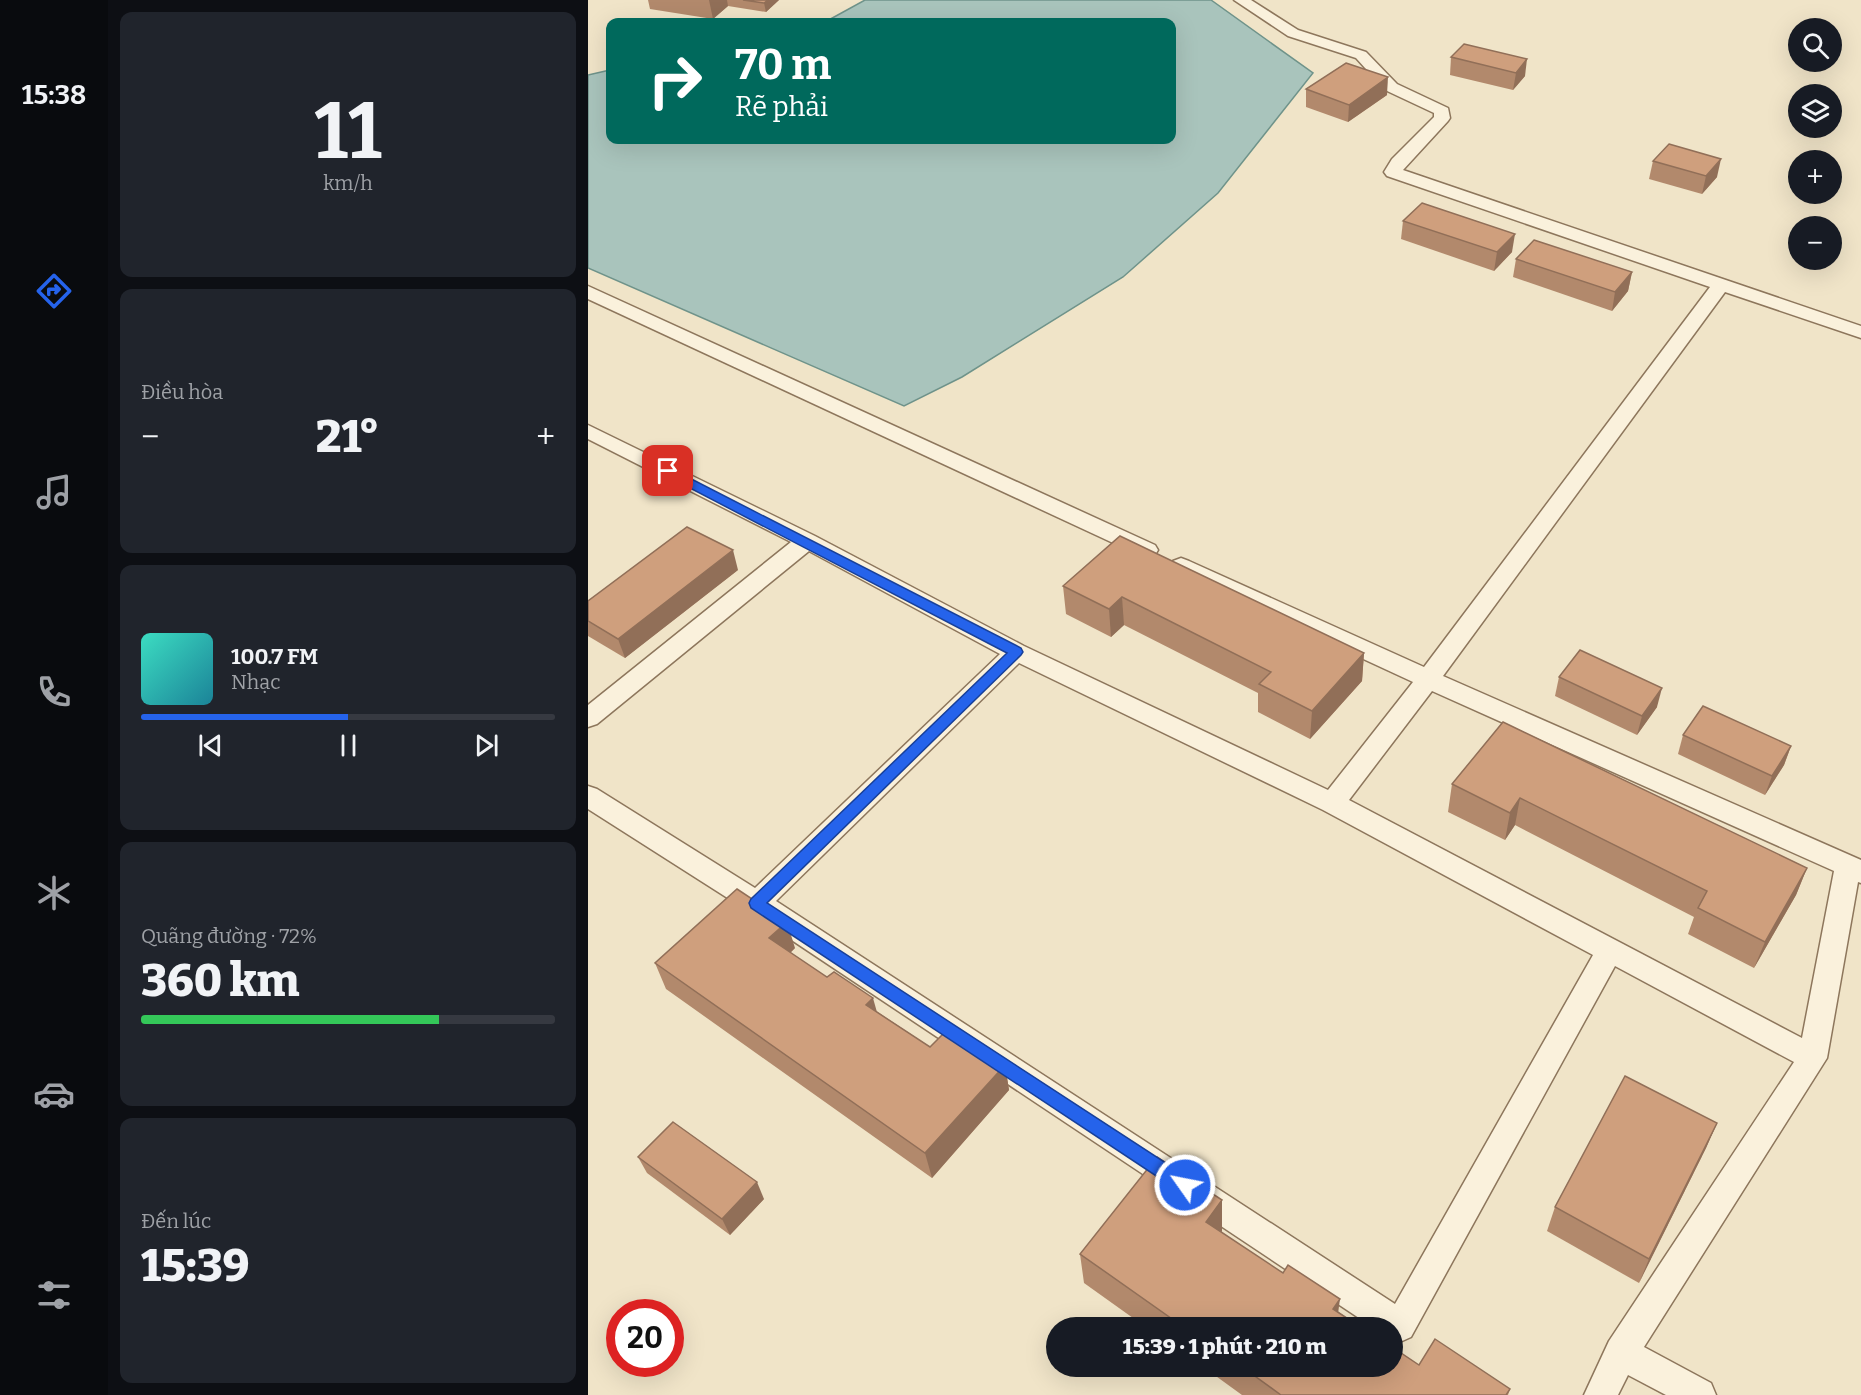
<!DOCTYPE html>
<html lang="vi">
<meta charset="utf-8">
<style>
:root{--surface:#171b24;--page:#20242c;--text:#f1f3f6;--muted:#9ea1a6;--line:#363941;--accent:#2563eb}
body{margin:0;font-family:Bitter,serif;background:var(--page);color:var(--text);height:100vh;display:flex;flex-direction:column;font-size:22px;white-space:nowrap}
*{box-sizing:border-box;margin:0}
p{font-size:20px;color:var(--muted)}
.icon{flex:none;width:33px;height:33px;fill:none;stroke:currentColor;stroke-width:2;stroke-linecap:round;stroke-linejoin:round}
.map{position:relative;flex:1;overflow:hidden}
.drawer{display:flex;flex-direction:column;gap:12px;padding:12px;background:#0d0f14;width:480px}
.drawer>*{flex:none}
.hud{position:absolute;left:18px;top:18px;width:570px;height:126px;border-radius:12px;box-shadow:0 6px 24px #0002;background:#00695c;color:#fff;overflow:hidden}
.buttons{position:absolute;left:1200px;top:18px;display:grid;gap:12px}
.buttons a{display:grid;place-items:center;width:54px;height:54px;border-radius:50%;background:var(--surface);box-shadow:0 6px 24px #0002;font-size:30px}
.speed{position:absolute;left:18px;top:1299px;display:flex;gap:12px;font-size:30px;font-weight:700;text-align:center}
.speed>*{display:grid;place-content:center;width:78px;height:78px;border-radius:50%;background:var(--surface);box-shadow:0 6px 24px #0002;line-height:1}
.speed .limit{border:9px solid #d22;background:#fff;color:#111}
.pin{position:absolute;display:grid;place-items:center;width:51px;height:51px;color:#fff;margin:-26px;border-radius:12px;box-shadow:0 3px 9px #0006}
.me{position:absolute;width:66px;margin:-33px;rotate:303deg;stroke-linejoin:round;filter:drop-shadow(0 0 4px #0008)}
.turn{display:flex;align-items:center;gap:21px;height:126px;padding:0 30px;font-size:27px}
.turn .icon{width:78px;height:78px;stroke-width:2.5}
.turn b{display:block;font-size:42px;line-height:51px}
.big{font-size:45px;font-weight:800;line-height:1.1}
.drawer .widget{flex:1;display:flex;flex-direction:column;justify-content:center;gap:9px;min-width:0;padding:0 21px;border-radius:12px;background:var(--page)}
.drawer .dial{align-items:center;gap:0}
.dial b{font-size:78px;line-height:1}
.song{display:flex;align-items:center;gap:18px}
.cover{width:72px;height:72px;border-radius:9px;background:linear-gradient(135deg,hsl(170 70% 55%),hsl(190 70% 35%))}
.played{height:6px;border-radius:3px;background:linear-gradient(90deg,var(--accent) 50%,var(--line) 50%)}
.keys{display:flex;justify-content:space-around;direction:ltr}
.heat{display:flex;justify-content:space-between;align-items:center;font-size:33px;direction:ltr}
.charge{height:9px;border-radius:4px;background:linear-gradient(90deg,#34c759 72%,var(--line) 0)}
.trip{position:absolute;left:458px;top:1317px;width:357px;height:60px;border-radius:30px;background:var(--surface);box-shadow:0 6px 24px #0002;font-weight:800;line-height:60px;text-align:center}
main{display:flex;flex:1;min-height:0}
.dock{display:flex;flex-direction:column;width:108px;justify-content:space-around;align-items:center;background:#090b0e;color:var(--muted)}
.dock .icon{width:42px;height:42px}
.dock .active{color:var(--accent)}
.dock b{font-size:27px;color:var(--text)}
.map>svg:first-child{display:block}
.water{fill:#a9c4bc;stroke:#6f938a;stroke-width:1.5}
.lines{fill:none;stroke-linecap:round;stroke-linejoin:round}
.lane-casing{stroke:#8d765c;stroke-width:3}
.lane{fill:#faf1dc;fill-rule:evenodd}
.wall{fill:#b2896c}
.shaded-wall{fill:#916f58}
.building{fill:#cf9f7d;stroke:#916f58;stroke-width:1.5}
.route{fill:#2563eb;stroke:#184099;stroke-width:1.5}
</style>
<main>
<nav class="dock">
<b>15:38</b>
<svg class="icon active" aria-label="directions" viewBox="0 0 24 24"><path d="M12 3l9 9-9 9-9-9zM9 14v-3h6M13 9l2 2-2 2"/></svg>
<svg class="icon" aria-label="music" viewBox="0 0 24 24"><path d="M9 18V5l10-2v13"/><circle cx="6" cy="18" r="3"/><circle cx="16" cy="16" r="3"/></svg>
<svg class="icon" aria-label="phone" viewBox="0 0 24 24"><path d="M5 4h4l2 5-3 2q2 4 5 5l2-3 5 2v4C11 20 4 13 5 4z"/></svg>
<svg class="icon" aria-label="climate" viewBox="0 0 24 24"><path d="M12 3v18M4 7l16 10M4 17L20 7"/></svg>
<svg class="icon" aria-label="car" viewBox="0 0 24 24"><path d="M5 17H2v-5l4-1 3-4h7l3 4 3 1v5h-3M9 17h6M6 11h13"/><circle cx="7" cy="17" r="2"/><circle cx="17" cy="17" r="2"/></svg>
<svg class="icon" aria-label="filters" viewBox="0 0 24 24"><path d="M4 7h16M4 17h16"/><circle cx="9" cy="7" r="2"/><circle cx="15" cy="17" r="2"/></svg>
</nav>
<section class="drawer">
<div class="widget dial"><b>11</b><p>km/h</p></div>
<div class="widget"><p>Điều hòa</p>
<div class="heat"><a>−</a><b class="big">21°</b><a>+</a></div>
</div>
<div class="widget">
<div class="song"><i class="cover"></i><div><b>100.7 FM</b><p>Nhạc</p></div></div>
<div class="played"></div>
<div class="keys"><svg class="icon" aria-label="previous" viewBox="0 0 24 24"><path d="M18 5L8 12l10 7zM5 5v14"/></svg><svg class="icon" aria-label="pause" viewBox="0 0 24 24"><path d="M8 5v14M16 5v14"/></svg><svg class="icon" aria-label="next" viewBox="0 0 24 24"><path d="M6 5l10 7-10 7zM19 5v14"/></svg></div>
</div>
<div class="widget"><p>Quãng đường · 72%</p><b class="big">360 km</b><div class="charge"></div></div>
<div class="widget"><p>Đến lúc</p><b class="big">15:39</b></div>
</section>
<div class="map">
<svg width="1273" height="1395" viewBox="0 0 1273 1395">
<rect width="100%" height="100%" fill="#f0e4c8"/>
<polygon class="water" points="277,0 623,0 725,73 630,193 535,277 374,377 316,406 0,268 0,75 22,70 22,140 584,140 584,22 237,22"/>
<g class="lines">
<g class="lane-casing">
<g id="lane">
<path d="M646,0H663L710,30L778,52L809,84L860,108L862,118L860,121L815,170L1273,326V338L1137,292L855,676L1273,860V883L1270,882L1239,1058L1056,1347L1123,1383L1128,1395H1078L1040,1375L1030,1395H996L1021,1341L1206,1062L1027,966L823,1337L812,1342L804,1339V1328H786L160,911L0,809V786L9,789L167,888L412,654L221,551L9,724L0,727V705L203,542L0,439V425L227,536L436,646L740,790L825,682L585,571L582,566L585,561L593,558L601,561L836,667L1122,287L799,176L796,172L804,159L846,117V113L797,90L768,58L700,36ZM431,663L735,810L1005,955L807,1304L188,901ZM844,691L1246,871L1214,1038L761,800Z"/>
<polygon points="0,286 567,545 570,550 567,555 559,557 551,555 0,299"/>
</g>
</g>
<use href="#lane" class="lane"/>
</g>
<g class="wall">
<polygon points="60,0 191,0 178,12 140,6 125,19 62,9"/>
<polygon points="876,44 937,76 925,90 862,75 863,57"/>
<polygon points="718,89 799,95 760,122 718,107"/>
<polygon points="1065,161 1129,177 1114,194 1061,179"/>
<polygon points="815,221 924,252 906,271 813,239"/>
<polygon points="928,259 1044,272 1040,291 1024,311 925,277"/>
<polygon points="532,536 776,653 774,681 722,739 670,712 670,693 536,625 523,637 478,614 475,586"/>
<polygon points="150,570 37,658 0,636 0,601"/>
<polygon points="971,677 1069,707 1049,735 967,696"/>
<polygon points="915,722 1219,868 1208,895 1166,968 1100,934 1106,917 927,825 917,840 860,812 864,784"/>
<polygon points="1095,735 1203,746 1196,765 1177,795 1090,754"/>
<polygon points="207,948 202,953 342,1047 417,1065 421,1090 344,1178 78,989 67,963"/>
<polygon points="1129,1123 1118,1148 1051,1283 959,1231 967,1207"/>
<polygon points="50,1157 176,1199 142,1235 59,1173"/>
<polygon points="634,1200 634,1231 633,1232 774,1328 559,1328 496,1283 492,1254"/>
<polygon points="831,1365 922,1389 920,1395 654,1395 614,1366 804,1366"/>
</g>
<g class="shaded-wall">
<polygon points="121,0 139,0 140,6 125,19"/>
<polygon points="180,0 191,0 178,12 176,3"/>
<polygon points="939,59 937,76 925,90 928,73"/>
<polygon points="800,77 799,95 760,122 761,105"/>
<polygon points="1133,159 1129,177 1114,194 1118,176"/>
<polygon points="927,234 924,252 906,271 909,252"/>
<polygon points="1044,272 1040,291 1024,311 1027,292"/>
<polygon points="145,550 150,570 37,658 30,639"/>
<polygon points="534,597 536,625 523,637 521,609"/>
<polygon points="776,653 774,681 722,739 724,711"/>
<polygon points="1074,688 1069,707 1049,735 1054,716"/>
<polygon points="1203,746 1196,765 1177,795 1184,776"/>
<polygon points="932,798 927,825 917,840 922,813"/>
<polygon points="1219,868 1208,895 1166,968 1177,942"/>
<polygon points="199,922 207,948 190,965 181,938"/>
<polygon points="285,998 292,1023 278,1005"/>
<polygon points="417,1065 421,1090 344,1178 337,1153"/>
<polygon points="1129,1123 1118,1148 1051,1283 1061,1259"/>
<polygon points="169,1182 176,1199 142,1235 134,1219"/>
<polygon points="634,1200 634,1231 618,1252 618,1222"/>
<polygon points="752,1299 748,1328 745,1309"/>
</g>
<g class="building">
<polygon points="155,0 180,0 176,3"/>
<polygon points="876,44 939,59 928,73 863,57"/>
<polygon points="758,63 800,77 761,105 718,89"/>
<polygon points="1081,144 1133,159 1118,176 1065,161"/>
<polygon points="834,203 927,234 909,252 815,221"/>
<polygon points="946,240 1044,272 1027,292 928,259"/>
<polygon points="99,527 145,550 30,639 0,621 0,601"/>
<polygon points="532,536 776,653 724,711 671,684 683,672 534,597 521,609 475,586"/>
<polygon points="992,650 1074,688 1054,716 971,677"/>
<polygon points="1115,706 1203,746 1184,776 1095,735"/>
<polygon points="915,722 1219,868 1177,942 1110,908 1119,891 932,798 922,813 864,784"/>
<polygon points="149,889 199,922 181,938 239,977 246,972 285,998 278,1005 342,1047 361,1028 417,1065 337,1153 67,963"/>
<polygon points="1037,1076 1129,1123 1061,1259 967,1207"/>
<polygon points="85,1122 169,1182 134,1219 50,1157"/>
<polygon points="569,1157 634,1200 618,1222 695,1273 700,1265 752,1299 745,1309 774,1328 597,1328 492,1254"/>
<polygon points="847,1339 922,1389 918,1395 693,1395 653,1366 804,1366 804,1347 831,1365"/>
</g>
<polygon class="route" points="80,467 433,648 435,652 433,655 179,903 604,1180 606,1185 604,1191 597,1194 591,1191 163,908 161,903 163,899 419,653 75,474 74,471"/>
</svg>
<div class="buttons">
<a><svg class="icon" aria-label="search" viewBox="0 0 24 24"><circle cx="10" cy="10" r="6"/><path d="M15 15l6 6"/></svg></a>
<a><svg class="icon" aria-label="layers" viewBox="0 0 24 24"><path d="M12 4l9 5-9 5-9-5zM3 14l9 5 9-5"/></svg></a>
<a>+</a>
<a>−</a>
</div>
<div class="speed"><div class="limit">20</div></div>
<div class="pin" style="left:80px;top:471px;background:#d93025"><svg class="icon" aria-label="arrive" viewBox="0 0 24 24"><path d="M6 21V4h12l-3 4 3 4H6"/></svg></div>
<svg class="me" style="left:597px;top:1185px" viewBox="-20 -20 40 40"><circle r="17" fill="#2563eb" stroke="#fff" stroke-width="3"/><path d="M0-11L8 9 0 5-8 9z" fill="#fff"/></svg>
<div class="trip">15:39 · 1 phút · 210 m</div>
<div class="hud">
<div class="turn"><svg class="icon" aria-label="right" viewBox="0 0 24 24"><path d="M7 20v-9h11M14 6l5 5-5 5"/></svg><div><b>70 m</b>Rẽ phải</div></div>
</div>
</div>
</main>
